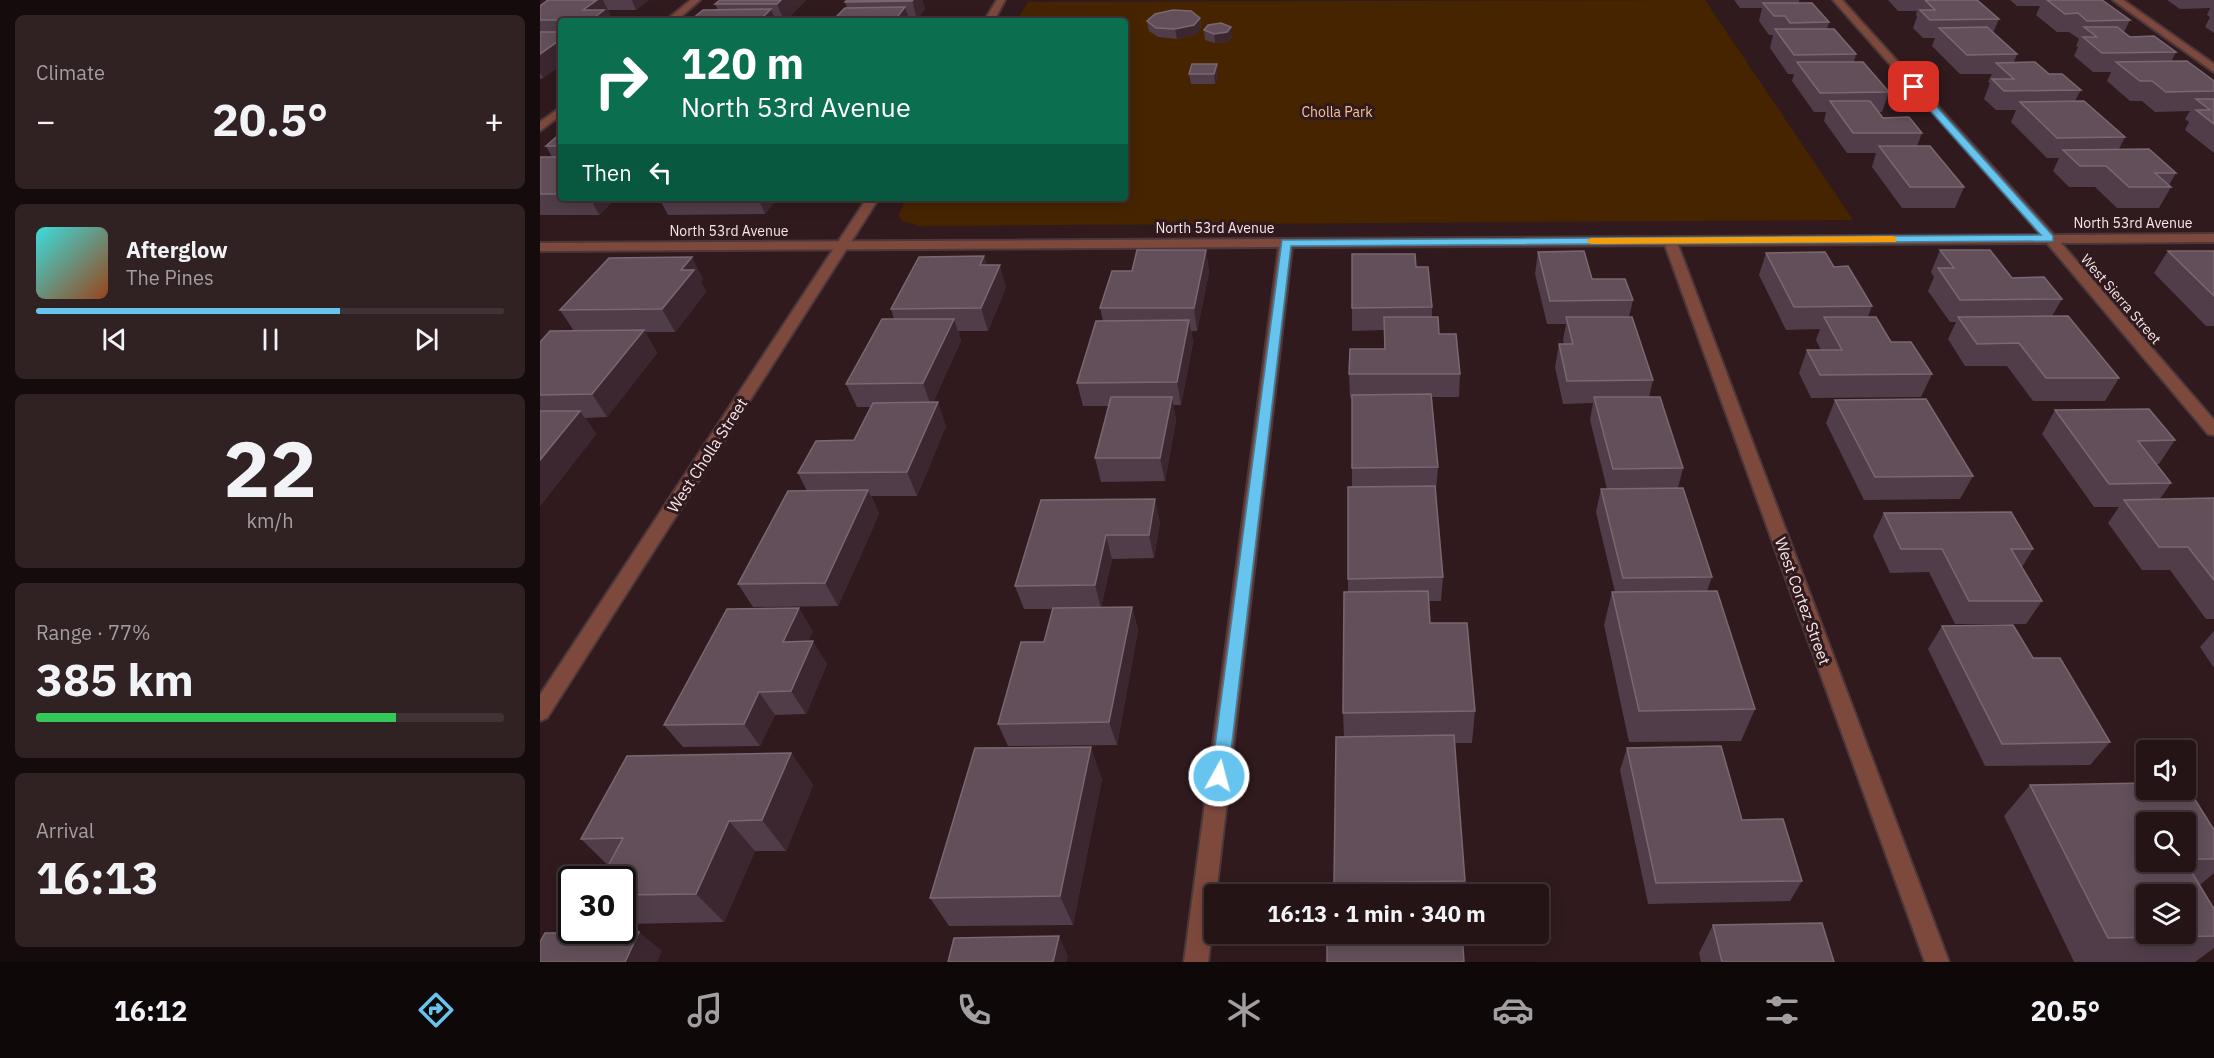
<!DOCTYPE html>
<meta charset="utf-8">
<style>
:root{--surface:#241416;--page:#302123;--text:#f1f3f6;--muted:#a39ea1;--line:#413335;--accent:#66c4ef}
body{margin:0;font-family:"IBM Plex Sans",sans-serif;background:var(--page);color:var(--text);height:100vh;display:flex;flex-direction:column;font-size:22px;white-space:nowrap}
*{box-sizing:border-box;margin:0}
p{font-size:20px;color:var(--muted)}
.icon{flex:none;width:33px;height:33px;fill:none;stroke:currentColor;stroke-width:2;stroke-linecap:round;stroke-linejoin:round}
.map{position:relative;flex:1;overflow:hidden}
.side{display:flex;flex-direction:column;gap:15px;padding:15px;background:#140b0c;width:540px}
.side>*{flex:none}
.top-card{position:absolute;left:18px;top:18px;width:570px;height:183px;border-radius:6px;box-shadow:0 3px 15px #0003,0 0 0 2px var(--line);background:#0b6e4f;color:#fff;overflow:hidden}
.controls{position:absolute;left:1596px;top:740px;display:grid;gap:12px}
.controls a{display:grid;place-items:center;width:60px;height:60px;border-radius:6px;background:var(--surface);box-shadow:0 3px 15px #0003,0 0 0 2px var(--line);font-size:30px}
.speed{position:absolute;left:18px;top:866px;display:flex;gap:12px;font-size:30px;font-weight:700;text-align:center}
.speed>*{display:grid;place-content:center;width:78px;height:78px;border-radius:50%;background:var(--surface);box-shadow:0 3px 15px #0003,0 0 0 2px var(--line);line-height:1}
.speed .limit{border:3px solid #111;border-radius:9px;background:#fff;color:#111}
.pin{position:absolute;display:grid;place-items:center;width:51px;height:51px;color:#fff;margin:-26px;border-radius:12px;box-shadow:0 3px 9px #0006}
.me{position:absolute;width:66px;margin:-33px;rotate:7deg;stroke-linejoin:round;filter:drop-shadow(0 0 4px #0008)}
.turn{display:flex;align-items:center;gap:21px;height:126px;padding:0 24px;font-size:27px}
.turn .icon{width:78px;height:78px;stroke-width:2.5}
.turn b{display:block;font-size:42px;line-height:51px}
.then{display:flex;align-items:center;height:57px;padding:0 24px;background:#0003;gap:12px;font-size:22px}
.big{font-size:45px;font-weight:700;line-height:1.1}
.side .tile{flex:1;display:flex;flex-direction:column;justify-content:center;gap:9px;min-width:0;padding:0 21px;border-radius:9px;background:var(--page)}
.side .dial{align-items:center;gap:0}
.dial b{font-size:78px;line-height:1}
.song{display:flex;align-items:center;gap:18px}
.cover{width:72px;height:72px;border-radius:9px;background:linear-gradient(135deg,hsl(180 70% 55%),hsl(20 70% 35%))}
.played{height:6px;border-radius:3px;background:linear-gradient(90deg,var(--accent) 65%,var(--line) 65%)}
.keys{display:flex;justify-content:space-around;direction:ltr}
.heat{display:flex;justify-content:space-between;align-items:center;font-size:33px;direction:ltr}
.charge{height:9px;border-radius:4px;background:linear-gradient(90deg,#34c759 77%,var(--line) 0)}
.trip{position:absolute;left:664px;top:884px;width:345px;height:60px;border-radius:6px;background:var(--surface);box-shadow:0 3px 15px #0003,0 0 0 2px var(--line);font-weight:700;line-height:60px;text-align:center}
.tabs{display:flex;height:96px;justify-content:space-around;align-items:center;background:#0e0809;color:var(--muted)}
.tabs .icon{width:42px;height:42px}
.tabs .current{color:var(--accent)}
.tabs b{font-size:27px;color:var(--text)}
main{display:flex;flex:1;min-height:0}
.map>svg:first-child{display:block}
.green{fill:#462400}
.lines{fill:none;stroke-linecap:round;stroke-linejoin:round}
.minor-casing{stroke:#4c373a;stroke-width:4}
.tertiary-casing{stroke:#4c373a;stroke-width:4}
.minor{fill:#7e493d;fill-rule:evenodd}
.tertiary{fill:#7e493d;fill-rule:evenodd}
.wall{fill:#503d49;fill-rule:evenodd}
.shaded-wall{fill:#3c2731}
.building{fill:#624f5a;stroke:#796771;stroke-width:1.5;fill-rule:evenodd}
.route{fill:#66c4ef;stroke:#427f9b;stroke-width:1.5}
.slow{fill:#f59e0b}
.labels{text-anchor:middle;stroke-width:6;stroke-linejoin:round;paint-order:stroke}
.far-park-label{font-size:14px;fill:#f7c397;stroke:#301a1e}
.far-street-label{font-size:14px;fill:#f6e6e9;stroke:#301a1e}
.street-label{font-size:16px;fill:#f6e6e9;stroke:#301a1e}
</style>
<main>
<section class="side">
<div class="tile"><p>Climate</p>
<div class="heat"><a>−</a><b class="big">20.5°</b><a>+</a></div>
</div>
<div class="tile">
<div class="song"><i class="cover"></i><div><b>Afterglow</b><p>The Pines</p></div></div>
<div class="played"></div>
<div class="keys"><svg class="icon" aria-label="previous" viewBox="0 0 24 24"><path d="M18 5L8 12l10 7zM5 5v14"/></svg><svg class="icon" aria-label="pause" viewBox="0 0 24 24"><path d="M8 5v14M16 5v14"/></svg><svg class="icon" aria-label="next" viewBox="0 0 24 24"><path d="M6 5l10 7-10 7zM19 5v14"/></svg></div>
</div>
<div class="tile dial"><b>22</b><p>km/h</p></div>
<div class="tile"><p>Range · 77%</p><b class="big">385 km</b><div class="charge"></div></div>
<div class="tile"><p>Arrival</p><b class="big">16:13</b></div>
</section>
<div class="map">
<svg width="1674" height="962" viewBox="0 0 1674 962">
<rect width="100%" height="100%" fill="#301a1e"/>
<polygon class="green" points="1165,0 1313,220 375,226 378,225 364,222 358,216 366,198 585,198 585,21 476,21 488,2"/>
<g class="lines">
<g class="minor-casing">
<g id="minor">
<polygon points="151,0 160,0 136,21 125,21"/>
<polygon points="1293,0 1302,0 1514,235 1674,234 1674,242 1521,243 1674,420 1674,435 1668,434 1507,243 1138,245 1409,962 1385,962 1125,245 752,247 668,962 644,962 739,247 0,251 0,243 1501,235"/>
<polygon points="1573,0 1583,0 1674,64 1674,72"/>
<polygon points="21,107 21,115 0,131 0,122"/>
</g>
</g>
<g class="tertiary-casing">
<g id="tertiary">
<polygon points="457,0 465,0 454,21 444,21"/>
<polygon points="327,198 339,198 7,718 0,721 0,695"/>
</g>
</g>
<use href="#minor" class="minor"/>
<use href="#tertiary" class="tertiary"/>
</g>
<g class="wall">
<polygon points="8,0 109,0 96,10 68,10 70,15 67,17 69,21 21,21 21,65 3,78 0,79 0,6"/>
<polygon points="180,0 266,0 245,21 153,21 152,19 178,10 175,4"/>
<polygon points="307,0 382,0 385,9 377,19 369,19 370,21 292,21 307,8 305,2"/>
<polygon points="1194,0 1259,0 1259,3 1289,22 1287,29 1316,54 1314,62 1349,92 1342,112 1339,112 1343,118 1382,133 1377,146 1424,187 1415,208 1362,208 1332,167 1336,153 1307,153 1284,121 1286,112 1274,112 1252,81 1254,74 1248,74 1230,48 1233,35 1229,35 1219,21 1222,8 1200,8"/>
<polygon points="1348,0 1437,0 1459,19 1453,33 1477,54 1474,62 1509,74 1541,90 1535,101 1585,137 1579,149 1636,173 1629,185 1631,187 1619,208 1577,208 1555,187 1529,187 1513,171 1519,158 1507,158 1471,122 1476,110 1456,110 1444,99 1450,83 1448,82 1452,74 1420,74 1392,46 1395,38 1383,38 1373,28 1377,17 1376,15 1377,11 1358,11"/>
<polygon points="1470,0 1562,0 1590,20 1584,32 1590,37 1636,52 1631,62 1674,81 1674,153 1645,130 1649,122 1645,119 1650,111 1615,112 1602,101 1590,101 1567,81 1571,72 1553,72 1534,56 1538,47 1536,46 1539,39 1529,32 1517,32 1496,15 1500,6 1477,6"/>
<polygon points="1627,0 1674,0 1674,33 1665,27 1670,17 1667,15 1670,8 1640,9"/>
<polygon points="660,18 661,27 655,35 637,39 618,37 609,31 607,21"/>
<polygon points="664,30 692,36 688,42 675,43 665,40"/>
<polygon points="649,74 678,74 675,84 651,84"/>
<polygon points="21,133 21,198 76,198 59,215 0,215 0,157 12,157 6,146"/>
<polygon points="119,198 238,198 225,214 128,215"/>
<polygon points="666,250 669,272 657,331 651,331 653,342 641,405 633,405 636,420 625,481 561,482 555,458 569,406 543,406 537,383 563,321 560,308 592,271"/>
<polygon points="1400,250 1472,278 1522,299 1512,316 1579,378 1565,401 1493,401 1467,366 1425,366 1408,339 1416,322 1410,322 1388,291 1394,277 1391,272"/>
<polygon points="1628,251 1674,251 1674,326 1666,326 1614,273"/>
<polygon points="998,252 1093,300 1089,317 1113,380 1109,397 1143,468 1138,488 1172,577 1167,591 1215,709 1201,741 1089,742 1064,625 1072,592 1075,592 1056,512 1061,489 1067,489 1050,420 1053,403 1023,404 1015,367 1019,344 1024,344 1023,340 1026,324 1007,324 995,274"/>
<polygon points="1226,253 1294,267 1332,306 1328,317 1351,342 1392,374 1381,397 1271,398 1259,373 1267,350 1281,350 1276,340 1280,329 1246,330 1219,275"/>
<polygon points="444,256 447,265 466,287 448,331 418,331 421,341 393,402 406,426 377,496 331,496 339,514 298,606 213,607 198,584 267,491 258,473 314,440 331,407 317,407 306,384 354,319 351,309"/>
<polygon points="876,267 892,307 892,317 899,334 920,374 919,397 892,397 898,467 896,491 903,577 901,601 889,601 890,623 935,711 932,743 914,743 925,881 924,894 795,894 794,883 804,737 803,713 808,592 808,579 812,487 812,398 810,398 809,374 844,349 844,330 812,331 812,308"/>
<polygon points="163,279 161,282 166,292 135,332 105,332 117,353 67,417 45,418 56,434 0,506 0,342 34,331 20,310"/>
<polygon points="1295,400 1433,476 1420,499 1324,500 1286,423"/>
<polygon points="1515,410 1635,440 1619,464 1616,464 1631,483 1620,499 1674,498 1674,619 1666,619 1630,570 1602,570 1568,523 1579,507 1554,507 1502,434"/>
<polygon points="501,500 620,522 614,558 572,559 561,607 592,607 598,630 577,745 468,746 458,724 504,642 512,609 484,609 475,586"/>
<polygon points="1344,513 1493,549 1482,567 1502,601 1486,624 1415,624 1389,572 1350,573 1333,536"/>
<polygon points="1402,626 1493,658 1570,742 1550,765 1445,766 1388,649"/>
<polygon points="273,631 268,641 287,664 266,714 235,715 220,746 143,747 124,725"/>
<polygon points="1674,631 1674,668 1660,647"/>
<polygon points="1087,748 1202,820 1262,881 1250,901 1108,904 1080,770"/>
<polygon points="251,753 273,785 246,851 215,851 184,922 85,924 82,921 82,879 41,839"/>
<polygon points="562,779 533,925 409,926 390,898"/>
<path d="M1606,783V789H1646V785L1674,830V873L1660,885L1674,909V948L1655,962H1534L1464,816L1490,785ZM1606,822H1646V861H1606ZM1606,894H1646V933H1606Z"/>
<polygon points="1173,925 1294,962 1161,962 1159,953"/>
</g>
<g class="shaded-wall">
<polygon points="57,0 63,0 70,15 67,17 69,21 51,21 43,10"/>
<polygon points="92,0 109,0 96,10"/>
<polygon points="241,0 266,0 245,21 244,21 237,4"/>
<polygon points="363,0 382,0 385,9 377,19 372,1"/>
<polygon points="365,7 370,21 354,21"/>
<polygon points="231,9 236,21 219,21"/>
<polygon points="660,18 661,27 655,35 637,39 635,29"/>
<polygon points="691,27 692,36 688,42 675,43 674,34"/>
<polygon points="21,39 21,65 3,78 0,73 0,54"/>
<polygon points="677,64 678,74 675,84 674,74"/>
<polygon points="50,198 76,198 59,215"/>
<polygon points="218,198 238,198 225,214"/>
<polygon points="666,250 669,272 657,331 654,308"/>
<polygon points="444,256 451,278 440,265"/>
<polygon points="152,257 163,279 161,282 166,292 135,332 122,309 141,270"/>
<polygon points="460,265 466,287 448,331 441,308"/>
<polygon points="414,319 421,341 391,406 383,383"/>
<polygon points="649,320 653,342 641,405 637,382"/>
<polygon points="104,330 117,353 67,417 52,394"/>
<polygon points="632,397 636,420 625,481 620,458"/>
<polygon points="398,402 406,426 377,496 367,472"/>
<polygon points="40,411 56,434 0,506 0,460"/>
<polygon points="328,490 339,514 298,606 285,583"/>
<polygon points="615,499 620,522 614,558 609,535"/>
<polygon points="566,535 572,559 561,608 555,585"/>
<polygon points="592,607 598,630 577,745 569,722"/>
<polygon points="259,608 273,631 258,665 243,642"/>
<polygon points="273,641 287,664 266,714 251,691"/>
<polygon points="219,692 235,715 220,746 204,724"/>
<polygon points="551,747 562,779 533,925 520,896"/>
<polygon points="251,753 273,785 246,851 222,820"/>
<polygon points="189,821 215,851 184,922 156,894"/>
<polygon points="99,932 122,951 117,962 85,962"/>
<polygon points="519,936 528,956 527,962 513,962"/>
</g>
<g class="building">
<polygon points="8,0 57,0 43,10 64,10 51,20 0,20 0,6"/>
<polygon points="180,0 241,0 237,4 175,4"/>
<polygon points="307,0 373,0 372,1 305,2"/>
<polygon points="1385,0 1437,0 1459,19 1390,20 1380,10 1395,10"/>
<polygon points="1507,0 1562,0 1590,20 1547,21 1538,13 1525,14"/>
<polygon points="1223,3 1272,3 1289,22 1250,23 1245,16 1234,16"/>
<polygon points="365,7 354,21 292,21 305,8"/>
<polygon points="231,9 219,21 173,21 175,19 152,19 163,10"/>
<polygon points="633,10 651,11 660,18 654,25 635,29 616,28 607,21 615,14"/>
<polygon points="681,23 691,27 687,32 674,34 664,30 668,25"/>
<polygon points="1447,27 1477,54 1427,55 1399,28"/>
<polygon points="1544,27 1577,27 1590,37 1614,36 1636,52 1562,53 1543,37 1557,37"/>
<polygon points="1235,29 1294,29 1316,54 1254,55"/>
<polygon points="0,32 21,32 21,39 0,54"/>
<polygon points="1647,61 1674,81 1674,91 1626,92 1612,81 1600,81 1576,62"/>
<polygon points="1257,62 1323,62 1349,92 1280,93"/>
<polygon points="1495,62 1509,74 1522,74 1541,90 1464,91 1452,79 1474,79 1456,63"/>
<polygon points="652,64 677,64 674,74 649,74"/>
<polygon points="1656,99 1674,99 1674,124 1656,110 1670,110"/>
<polygon points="1290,101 1330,101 1343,118 1369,117 1382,133 1313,133"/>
<polygon points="1544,101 1585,137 1517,138 1480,102"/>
<polygon points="21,133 21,146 6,146"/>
<polygon points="1339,146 1390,146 1424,187 1370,187"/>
<polygon points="1609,149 1636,173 1615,173 1631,187 1589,187 1566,166 1540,166 1523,150"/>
<rect x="0" y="157" width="21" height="37"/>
<polygon points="597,250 666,250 654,308 560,308 572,271 592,271"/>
<polygon points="1400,250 1450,250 1472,278 1504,277 1522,299 1420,300 1398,268 1414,268"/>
<polygon points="1044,251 1052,279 1085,279 1093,300 1010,301 998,252"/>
<polygon points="1628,251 1674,251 1674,296"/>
<polygon points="1285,252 1294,267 1308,266 1332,306 1254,307 1226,253"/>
<polygon points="812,254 875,254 876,267 888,267 892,307 812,308"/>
<polygon points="444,256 440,265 460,265 441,308 351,309 379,257"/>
<polygon points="152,257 141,270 154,270 122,309 20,310 69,258"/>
<polygon points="1528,316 1579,378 1506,378 1479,343 1437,344 1418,317"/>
<polygon points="844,317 898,317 899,334 916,334 920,374 809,374 810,349 845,349"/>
<polygon points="1026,317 1092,317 1113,380 1027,381 1019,344 1033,344"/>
<polygon points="1284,317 1336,317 1351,342 1371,342 1392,374 1280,375 1267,350 1302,350"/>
<polygon points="342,319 414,319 383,383 306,384"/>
<polygon points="649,320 637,382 537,383 556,321"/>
<polygon points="104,330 52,394 0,395 0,342 10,331"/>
<polygon points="891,394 898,467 812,468 812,395"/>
<polygon points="571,397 632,397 620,458 555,458"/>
<polygon points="1054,397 1120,397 1143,468 1073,469"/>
<polygon points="1386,399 1433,476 1335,477 1295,400"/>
<polygon points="398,402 367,472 258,473 276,441 314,440 333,403"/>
<polygon points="1609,409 1635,440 1598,441 1631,483 1569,484 1515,410"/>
<polygon points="0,411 40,411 0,460"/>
<polygon points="895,486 903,577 808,579 808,487"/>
<polygon points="1143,488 1172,577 1083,578 1061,489"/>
<polygon points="328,490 285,583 198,584 248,491"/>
<polygon points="1674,498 1674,580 1648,547 1619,547 1584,500"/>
<polygon points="615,499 609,535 566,535 555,585 475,586 501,500"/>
<polygon points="1471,512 1493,549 1471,549 1502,601 1429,601 1402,549 1361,549 1344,513"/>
<polygon points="888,591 890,623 927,623 935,711 803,713 804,592"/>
<polygon points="1177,591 1215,709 1099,711 1072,592"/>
<polygon points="592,607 569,722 458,724 481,642 504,642 513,608"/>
<polygon points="259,608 243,642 273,641 251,691 219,692 204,724 124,725 187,609"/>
<polygon points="1473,625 1493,658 1520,658 1570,742 1462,744 1402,626"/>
<polygon points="914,735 925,881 794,883 796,737"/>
<polygon points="1181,746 1202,820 1243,819 1262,881 1116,883 1087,748"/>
<polygon points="551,747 520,896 390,898 435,748"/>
<polygon points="251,753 222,820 189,821 156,894 82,895 82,879 61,879 83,838 41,839 87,756"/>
<path d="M1606,783V789H1646V785L1674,830V859H1646V822H1606V861H1645L1674,909V936L1568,938L1490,785ZM1606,894H1646V933H1606Z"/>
<polygon points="1282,923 1294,962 1182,962 1173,925"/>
<polygon points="99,932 85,962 0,962 0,942 5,933"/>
<polygon points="787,933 922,933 924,962 787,962"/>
<polygon points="519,936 513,962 408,962 414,938"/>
</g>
<polygon class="route" points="1371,85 1377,85 1513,236 1513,241 751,246 688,776 686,782 679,784 673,782 671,776 742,240 1501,235 1371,89"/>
<polygon class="slow" points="1352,236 1356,237 1356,242 1051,244 1046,241 1051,238"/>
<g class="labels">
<g class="far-park-label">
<text x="797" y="117">Cholla Park</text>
</g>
<g class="far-street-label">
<text x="1593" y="228">North 53rd Avenue</text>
<text x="675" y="233">North 53rd Avenue</text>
<text x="189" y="236">North 53rd Avenue</text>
<text transform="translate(1581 299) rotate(49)" y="5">West Sierra Street</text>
</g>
<g class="street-label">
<text transform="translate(167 455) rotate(-57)" y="6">West Cholla Street</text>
<text transform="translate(1263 601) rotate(70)" y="6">West Cortez Street</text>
</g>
</g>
</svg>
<div class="controls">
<a><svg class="icon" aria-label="sound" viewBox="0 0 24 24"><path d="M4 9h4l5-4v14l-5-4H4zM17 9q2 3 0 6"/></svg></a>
<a><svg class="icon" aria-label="search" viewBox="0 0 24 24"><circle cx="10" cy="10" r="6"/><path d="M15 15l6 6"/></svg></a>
<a><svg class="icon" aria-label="layers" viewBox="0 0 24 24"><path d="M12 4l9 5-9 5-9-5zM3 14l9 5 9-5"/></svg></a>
</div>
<div class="speed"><div class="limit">30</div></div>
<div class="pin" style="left:1374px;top:87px;background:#d93025"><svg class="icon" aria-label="arrive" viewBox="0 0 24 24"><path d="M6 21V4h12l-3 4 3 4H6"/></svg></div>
<svg class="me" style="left:679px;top:776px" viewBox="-20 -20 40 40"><circle r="17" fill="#66c4ef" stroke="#fff" stroke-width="3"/><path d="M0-11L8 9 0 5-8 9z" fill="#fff"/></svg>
<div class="trip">16:13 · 1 min · 340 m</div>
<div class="top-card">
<div class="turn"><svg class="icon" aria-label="right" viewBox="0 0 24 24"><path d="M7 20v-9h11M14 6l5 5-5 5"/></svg><div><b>120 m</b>North 53rd Avenue</div></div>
<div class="then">Then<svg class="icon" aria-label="left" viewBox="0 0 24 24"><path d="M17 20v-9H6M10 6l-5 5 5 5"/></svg></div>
</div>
</div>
</main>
<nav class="tabs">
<b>16:12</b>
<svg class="icon current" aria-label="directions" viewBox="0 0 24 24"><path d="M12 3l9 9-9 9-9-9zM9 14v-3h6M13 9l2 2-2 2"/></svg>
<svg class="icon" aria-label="music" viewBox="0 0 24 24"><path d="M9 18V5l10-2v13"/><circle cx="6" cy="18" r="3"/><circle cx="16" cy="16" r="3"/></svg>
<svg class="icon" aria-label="phone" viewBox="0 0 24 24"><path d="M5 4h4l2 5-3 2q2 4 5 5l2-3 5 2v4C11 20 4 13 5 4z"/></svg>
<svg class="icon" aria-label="climate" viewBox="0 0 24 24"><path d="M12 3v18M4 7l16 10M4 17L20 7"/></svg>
<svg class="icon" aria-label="car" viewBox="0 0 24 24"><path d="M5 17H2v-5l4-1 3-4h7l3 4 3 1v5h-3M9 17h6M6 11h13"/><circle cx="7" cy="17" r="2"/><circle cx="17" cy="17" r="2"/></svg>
<svg class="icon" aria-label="filters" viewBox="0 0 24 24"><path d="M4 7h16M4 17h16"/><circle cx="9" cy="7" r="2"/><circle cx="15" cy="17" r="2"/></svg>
<b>20.5°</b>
</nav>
